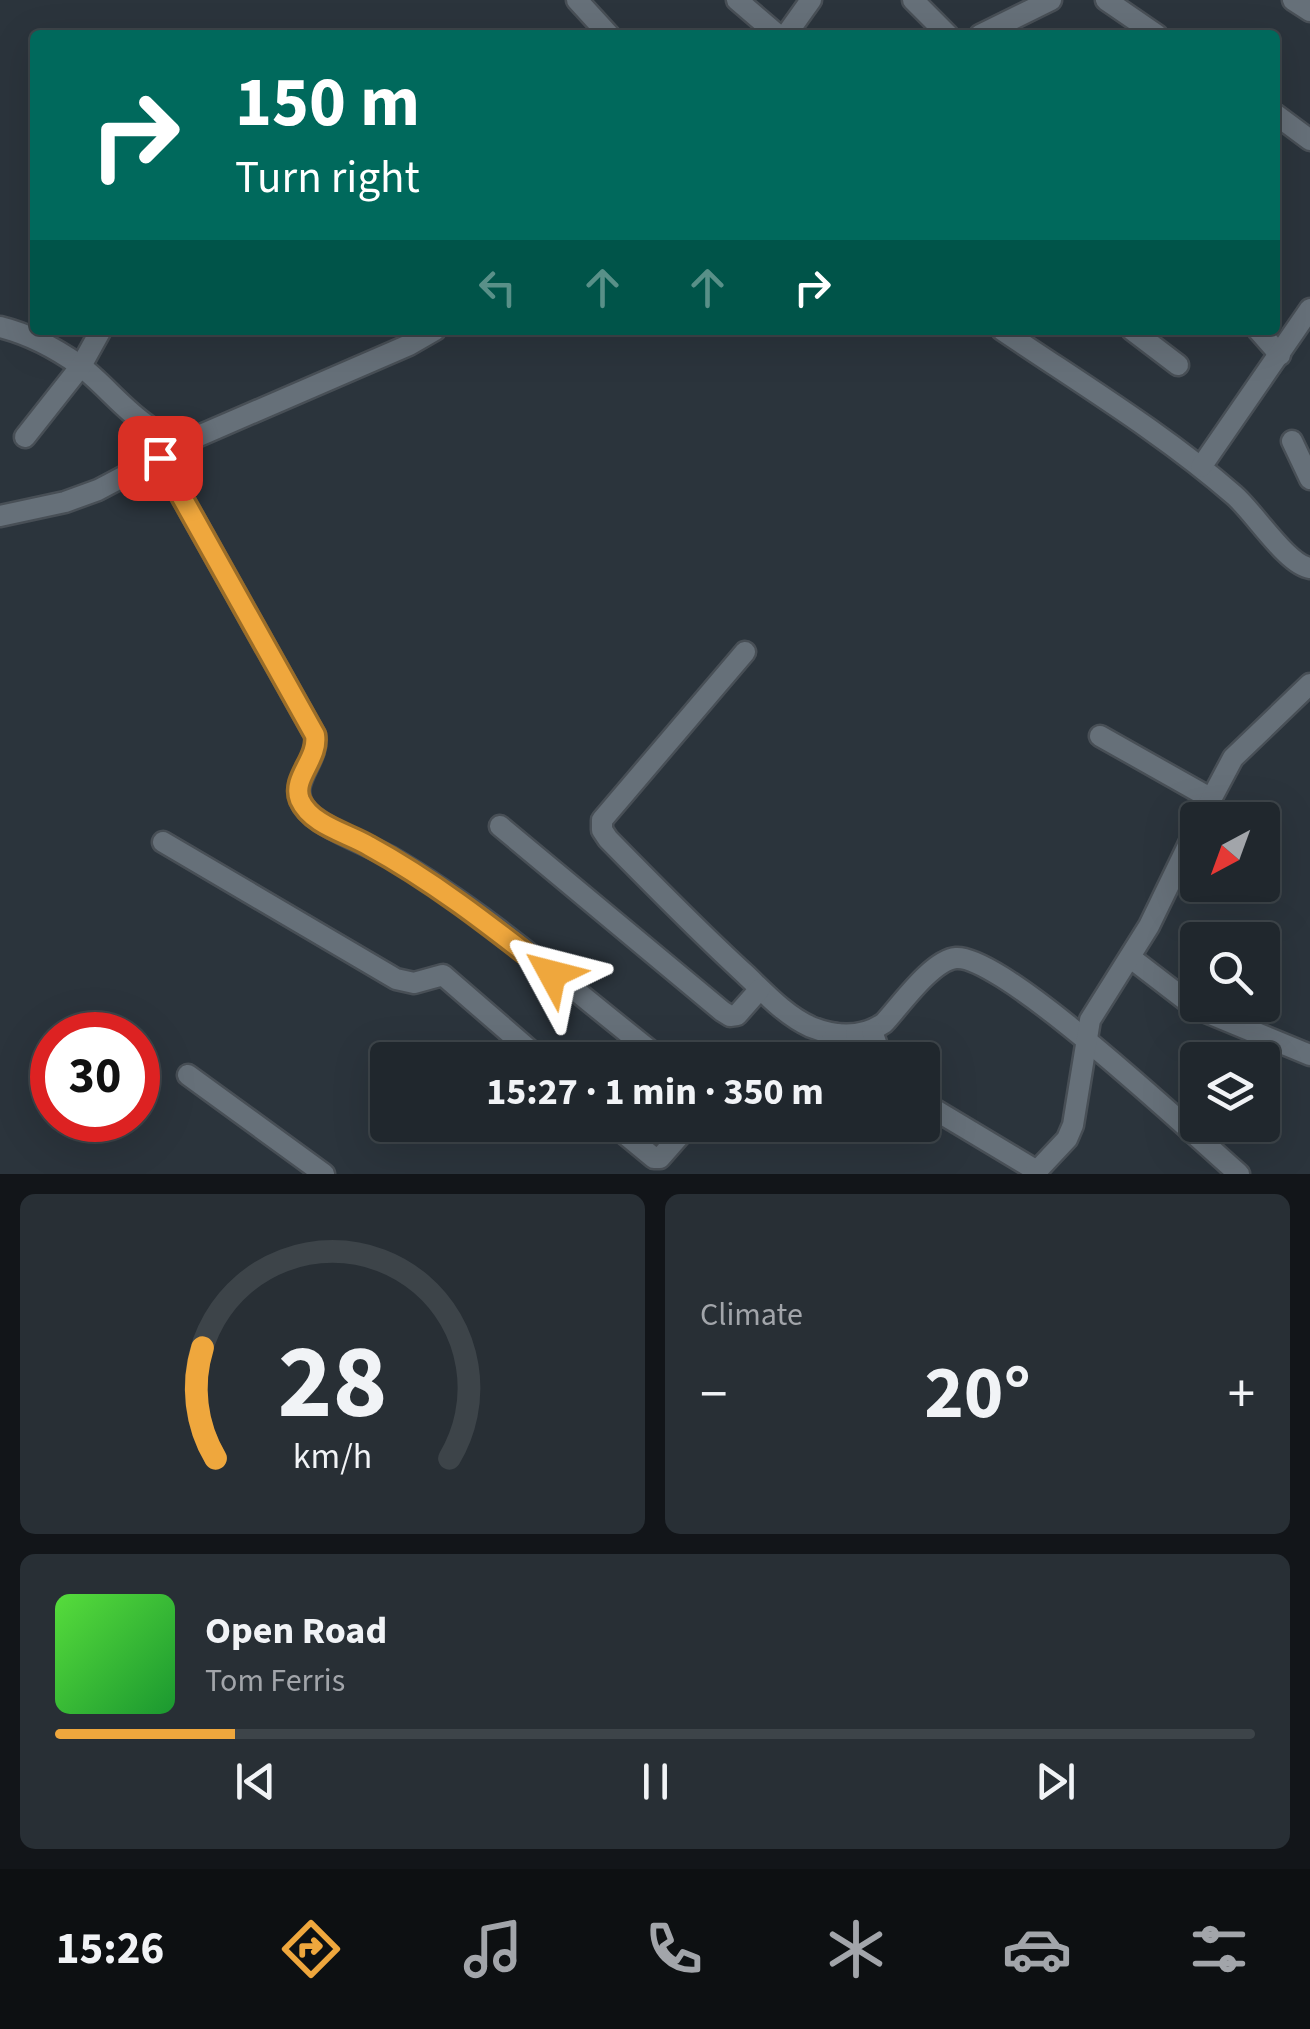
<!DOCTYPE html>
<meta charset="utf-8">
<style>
:root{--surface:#20272d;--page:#282f35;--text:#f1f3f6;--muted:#a2a5aa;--line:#3d4449;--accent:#efa73d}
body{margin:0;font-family:"Source Sans 3",sans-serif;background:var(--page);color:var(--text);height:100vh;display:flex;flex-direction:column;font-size:38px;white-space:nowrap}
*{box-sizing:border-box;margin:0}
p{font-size:32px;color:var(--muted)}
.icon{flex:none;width:55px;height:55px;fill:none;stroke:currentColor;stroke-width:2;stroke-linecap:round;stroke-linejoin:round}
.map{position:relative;height:1174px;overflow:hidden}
.side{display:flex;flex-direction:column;gap:20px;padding:20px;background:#121519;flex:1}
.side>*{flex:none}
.banner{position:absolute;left:30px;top:30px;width:1250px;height:305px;border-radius:10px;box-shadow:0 10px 40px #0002,0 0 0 2px var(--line);background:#00695c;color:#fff;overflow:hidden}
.needle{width:65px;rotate:221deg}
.fabs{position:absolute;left:1180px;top:802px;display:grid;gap:20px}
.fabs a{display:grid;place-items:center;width:100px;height:100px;border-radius:10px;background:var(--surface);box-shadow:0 10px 40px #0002,0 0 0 2px var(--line);font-size:50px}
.speed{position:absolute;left:30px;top:1012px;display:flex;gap:20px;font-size:50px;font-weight:700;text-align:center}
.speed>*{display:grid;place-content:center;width:130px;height:130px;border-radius:50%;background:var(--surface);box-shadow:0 10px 40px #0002,0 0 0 2px var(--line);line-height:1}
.speed .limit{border:15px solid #d22;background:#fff;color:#111}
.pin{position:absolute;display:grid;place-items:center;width:85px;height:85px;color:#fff;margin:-42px;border-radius:20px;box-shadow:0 5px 15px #0006}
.me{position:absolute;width:110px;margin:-55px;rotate:308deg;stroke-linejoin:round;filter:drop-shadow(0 0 8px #0008)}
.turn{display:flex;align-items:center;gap:35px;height:210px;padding:0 40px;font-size:45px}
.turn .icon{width:130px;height:130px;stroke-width:2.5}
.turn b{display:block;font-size:70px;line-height:85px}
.lanes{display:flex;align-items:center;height:95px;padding:0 40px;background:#0003;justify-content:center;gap:50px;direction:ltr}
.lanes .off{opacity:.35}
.big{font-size:75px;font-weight:700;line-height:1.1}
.side .tile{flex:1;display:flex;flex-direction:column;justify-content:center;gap:15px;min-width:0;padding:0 35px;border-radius:15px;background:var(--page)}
.side .dial{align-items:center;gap:0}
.dial svg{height:260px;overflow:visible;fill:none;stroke:var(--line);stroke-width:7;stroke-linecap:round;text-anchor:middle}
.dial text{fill:var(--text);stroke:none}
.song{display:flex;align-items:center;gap:30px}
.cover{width:120px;height:120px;border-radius:15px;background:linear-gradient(135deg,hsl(110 70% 55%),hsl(130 70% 35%))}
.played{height:10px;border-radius:5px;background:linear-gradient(90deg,var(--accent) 15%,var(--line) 15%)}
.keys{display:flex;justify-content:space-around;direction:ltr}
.heat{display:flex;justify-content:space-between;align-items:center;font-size:55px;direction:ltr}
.side .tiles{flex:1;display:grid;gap:20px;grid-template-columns:1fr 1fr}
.tile:last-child{grid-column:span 2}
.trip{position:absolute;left:370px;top:1042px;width:570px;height:100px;border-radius:10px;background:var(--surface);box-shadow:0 10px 40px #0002,0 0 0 2px var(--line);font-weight:700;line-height:100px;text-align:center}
.menu{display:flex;height:160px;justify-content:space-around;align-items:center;background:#0d1012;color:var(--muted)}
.menu .icon{width:70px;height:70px}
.menu .active{color:var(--accent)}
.menu b{font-size:45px;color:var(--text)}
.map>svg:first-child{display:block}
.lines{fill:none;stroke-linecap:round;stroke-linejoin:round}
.minor-casing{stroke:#484f56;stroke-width:25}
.minor{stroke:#667079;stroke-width:20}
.route-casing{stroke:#9b6d28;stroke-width:25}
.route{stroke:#efa73d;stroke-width:18}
</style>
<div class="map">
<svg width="1310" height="1174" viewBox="0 0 1310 1174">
<rect width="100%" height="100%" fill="#2b343c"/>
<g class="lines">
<g class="minor-casing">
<g id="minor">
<polyline points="577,0 609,35"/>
<polyline points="737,0 778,35"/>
<polyline points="913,0 948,35"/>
<polyline points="1106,0 1157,35"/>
<polyline points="1293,0 1310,11"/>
<polyline points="786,35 811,0"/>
<polyline points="980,35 1051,0"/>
<polyline points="1275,114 1310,140"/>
<path d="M0,327C28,334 55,348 79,365C114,390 147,445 194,438L409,345L435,330"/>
<path d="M1002,330C1080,383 1163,433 1234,495C1254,512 1287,565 1310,568"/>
<polyline points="1132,330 1178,365"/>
<polyline points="1258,330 1280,355"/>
<polyline points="25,437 81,366 101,330"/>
<polyline points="1292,441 1310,479"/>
<path d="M160,458L315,735C320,761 287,782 304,807C318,827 367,844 390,857C487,913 574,991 662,1060"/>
<polyline points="1201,467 1310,309"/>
<polyline points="0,516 65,502 98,490 170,452"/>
<path d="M745,652L602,820V830L608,839C653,885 698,931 745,974C765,993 786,1016 811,1027C836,1037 861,1039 884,1023C900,1006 932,960 956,958C1003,954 1195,1136 1239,1174"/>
<polyline points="1100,736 1210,798"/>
<polyline points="1200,820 1233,758 1310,684"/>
<polyline points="500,826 722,1011 730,1016 737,1015 760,989"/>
<polyline points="163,842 396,979 414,983 443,975 541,1060"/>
<polyline points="1131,958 1196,1008 1310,1055"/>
<polyline points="872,1031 882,1060"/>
<polyline points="817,1060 837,1034"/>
<polyline points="188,1075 324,1174"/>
<polyline points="922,1102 1037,1171"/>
<polyline points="614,1125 654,1158 660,1158 689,1125"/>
<polyline points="1034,1174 1067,1139 1073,1125 1090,1020 1149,926 1198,825"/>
</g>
</g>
<use href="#minor" class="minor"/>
</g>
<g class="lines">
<g class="route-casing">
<path id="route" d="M160,458L315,735C319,759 291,778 300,800C311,825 347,833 369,846C435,882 493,928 552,974"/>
</g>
<use href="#route" class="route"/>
</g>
</svg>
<div class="fabs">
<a><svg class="needle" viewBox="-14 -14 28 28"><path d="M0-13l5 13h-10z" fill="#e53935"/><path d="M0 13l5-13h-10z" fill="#a2a5aa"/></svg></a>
<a><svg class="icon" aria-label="search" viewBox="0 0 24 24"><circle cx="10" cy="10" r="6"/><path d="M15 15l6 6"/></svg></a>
<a><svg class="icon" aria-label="layers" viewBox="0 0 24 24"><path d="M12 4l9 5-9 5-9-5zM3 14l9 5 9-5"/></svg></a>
</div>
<div class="speed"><div class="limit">30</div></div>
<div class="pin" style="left:160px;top:458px;background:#d93025"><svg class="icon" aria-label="arrive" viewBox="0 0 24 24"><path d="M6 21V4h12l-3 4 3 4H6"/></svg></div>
<svg class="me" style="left:552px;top:974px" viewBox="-20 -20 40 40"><path d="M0-17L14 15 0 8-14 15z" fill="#efa73d" stroke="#fff" stroke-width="4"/></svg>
<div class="trip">15:27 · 1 min · 350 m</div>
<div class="banner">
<div class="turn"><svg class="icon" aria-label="right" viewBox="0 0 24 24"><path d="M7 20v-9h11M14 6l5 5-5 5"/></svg><div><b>150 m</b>Turn right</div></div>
<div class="lanes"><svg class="icon off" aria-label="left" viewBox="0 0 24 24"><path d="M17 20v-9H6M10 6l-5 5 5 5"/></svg><svg class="icon off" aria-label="ahead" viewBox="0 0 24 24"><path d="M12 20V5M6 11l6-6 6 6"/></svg><svg class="icon off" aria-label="ahead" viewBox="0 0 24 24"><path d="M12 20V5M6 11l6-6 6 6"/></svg><svg class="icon" aria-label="right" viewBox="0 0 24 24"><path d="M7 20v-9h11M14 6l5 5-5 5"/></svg></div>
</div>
</div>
<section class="side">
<div class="tiles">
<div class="tile dial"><svg viewBox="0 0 100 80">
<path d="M14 69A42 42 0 1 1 86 69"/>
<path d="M14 69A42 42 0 0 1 10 35" stroke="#efa73d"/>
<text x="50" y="56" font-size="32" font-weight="700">28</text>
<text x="50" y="72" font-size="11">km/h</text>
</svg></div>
<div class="tile"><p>Climate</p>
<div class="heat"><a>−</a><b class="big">20°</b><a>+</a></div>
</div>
<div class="tile">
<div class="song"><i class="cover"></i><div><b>Open Road</b><p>Tom Ferris</p></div></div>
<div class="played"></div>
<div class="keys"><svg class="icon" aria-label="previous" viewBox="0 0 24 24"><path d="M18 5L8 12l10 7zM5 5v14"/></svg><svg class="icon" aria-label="pause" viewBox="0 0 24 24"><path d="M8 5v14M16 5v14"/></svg><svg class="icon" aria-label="next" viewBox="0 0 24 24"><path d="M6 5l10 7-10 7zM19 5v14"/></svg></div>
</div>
</div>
</section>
<nav class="menu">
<b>15:26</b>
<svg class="icon active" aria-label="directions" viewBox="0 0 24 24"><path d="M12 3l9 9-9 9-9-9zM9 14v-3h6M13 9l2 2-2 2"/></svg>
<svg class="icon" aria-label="music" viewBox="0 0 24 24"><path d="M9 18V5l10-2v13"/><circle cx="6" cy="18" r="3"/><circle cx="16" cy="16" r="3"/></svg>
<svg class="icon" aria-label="phone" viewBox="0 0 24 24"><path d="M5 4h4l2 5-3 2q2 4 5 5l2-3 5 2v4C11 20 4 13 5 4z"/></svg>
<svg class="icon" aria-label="climate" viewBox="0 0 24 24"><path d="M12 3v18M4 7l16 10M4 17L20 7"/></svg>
<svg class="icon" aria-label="car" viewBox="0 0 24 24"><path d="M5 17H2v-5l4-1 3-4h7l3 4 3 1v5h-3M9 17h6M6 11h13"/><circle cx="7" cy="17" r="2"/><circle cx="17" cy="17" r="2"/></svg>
<svg class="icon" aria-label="filters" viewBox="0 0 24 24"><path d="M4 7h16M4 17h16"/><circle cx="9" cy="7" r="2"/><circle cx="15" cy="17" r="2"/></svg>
</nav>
